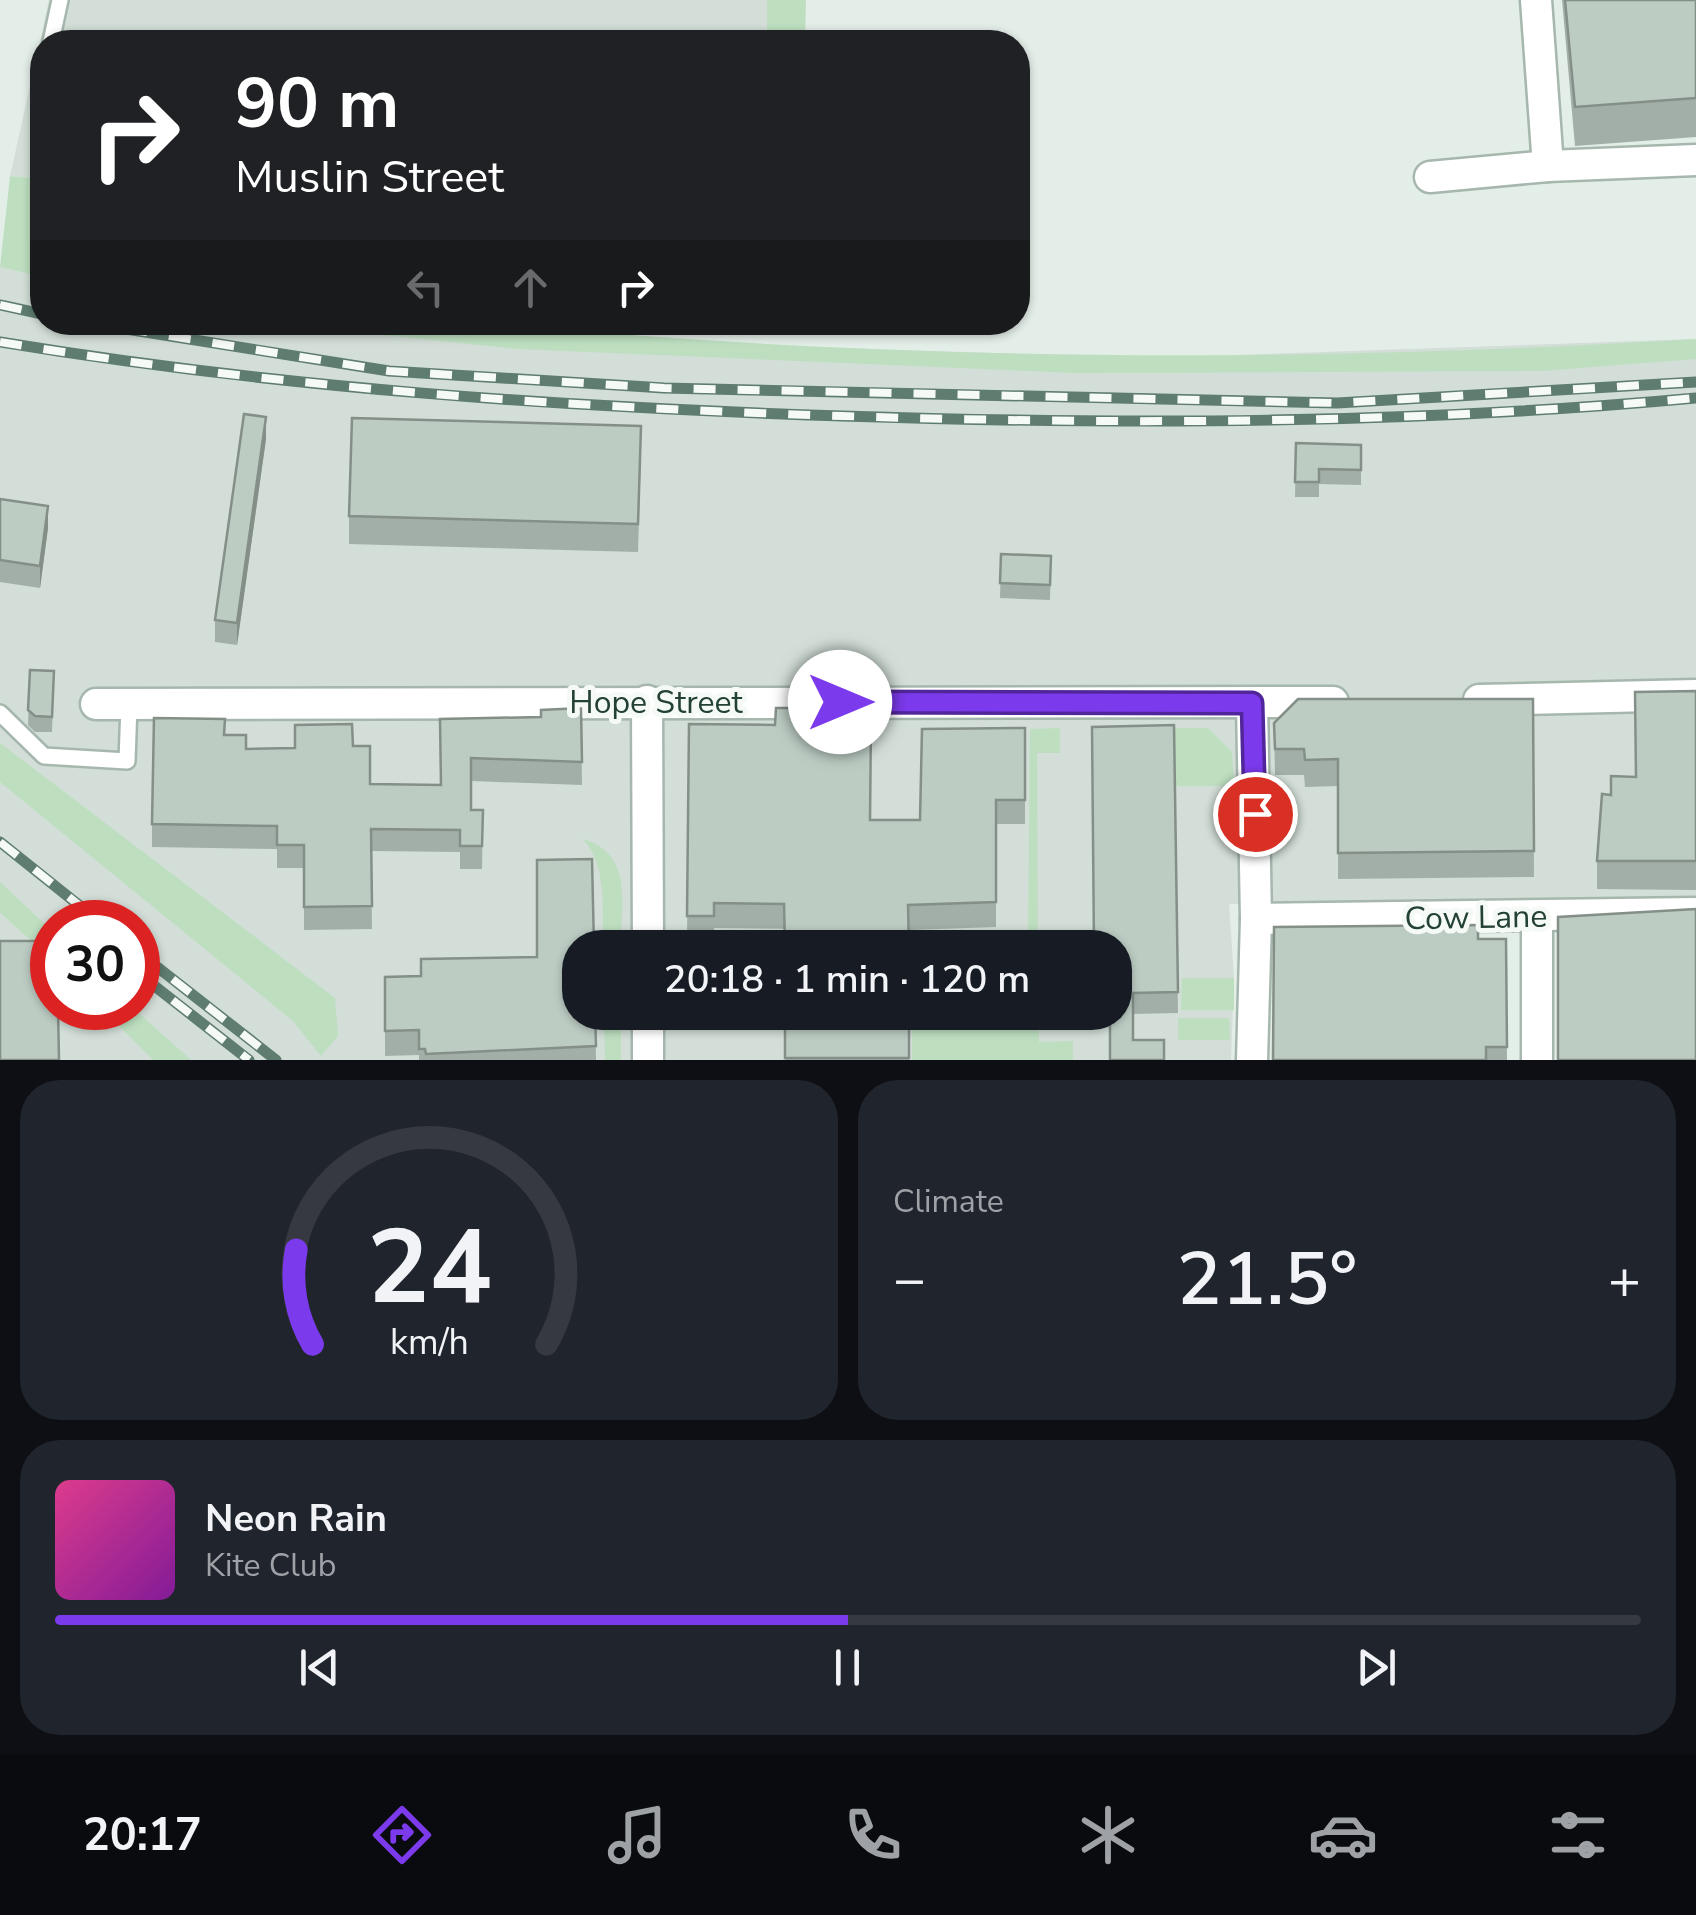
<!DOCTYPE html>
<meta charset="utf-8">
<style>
:root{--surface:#171b24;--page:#20242c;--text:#f1f3f6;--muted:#9ea1a6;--line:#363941;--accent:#7c3aed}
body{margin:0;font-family:"Nunito Sans",sans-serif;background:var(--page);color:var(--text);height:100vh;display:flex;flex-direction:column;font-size:38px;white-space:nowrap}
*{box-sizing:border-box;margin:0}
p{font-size:32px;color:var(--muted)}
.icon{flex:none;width:55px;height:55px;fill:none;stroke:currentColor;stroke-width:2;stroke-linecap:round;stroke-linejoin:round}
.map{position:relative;height:1060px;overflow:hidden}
.panel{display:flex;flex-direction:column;gap:20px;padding:20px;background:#0d0f14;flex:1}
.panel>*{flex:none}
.banner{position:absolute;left:30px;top:30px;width:1000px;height:305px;border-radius:40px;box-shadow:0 2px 8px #0004;background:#202124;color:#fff;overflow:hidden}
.speed{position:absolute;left:30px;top:900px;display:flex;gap:20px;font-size:50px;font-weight:700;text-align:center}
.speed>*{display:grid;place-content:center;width:130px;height:130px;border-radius:50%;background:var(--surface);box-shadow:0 2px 8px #0004;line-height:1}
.speed .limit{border:15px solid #d22;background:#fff;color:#111}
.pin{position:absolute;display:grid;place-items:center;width:85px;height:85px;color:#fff;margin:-42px;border:5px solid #fff;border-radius:50%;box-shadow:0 2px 10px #0007}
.me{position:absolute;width:110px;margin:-55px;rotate:90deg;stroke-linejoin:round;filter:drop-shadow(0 0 8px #0008)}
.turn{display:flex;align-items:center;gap:35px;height:210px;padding:0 40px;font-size:45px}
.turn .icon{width:130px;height:130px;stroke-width:2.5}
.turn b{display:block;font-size:70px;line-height:85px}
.lanes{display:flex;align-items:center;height:95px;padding:0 40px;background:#0003;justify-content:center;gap:50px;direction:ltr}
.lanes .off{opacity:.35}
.big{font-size:75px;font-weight:600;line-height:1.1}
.panel .card{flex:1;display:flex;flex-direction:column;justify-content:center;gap:15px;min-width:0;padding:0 35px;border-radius:40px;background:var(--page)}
.panel .dial{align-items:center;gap:0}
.dial svg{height:260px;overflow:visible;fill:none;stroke:var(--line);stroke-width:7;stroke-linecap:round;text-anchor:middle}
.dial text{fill:var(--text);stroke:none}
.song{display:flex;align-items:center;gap:30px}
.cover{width:120px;height:120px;border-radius:15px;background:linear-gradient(135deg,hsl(330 70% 55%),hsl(290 70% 35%))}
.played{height:10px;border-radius:5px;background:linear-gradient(90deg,var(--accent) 50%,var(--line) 50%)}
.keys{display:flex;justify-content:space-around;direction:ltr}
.heat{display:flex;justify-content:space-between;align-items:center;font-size:55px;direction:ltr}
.panel .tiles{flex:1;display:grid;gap:20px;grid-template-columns:1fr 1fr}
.card:last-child{grid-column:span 2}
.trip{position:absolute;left:562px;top:930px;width:570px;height:100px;border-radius:40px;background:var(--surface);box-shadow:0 2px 8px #0004;font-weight:600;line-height:100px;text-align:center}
.tabs{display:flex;height:160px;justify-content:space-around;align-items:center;background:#090b0e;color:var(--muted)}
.tabs .icon{width:70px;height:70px}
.tabs .on{color:var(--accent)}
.tabs b{font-size:45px;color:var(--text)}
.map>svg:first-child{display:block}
.built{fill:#d2ded7;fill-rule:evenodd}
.green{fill:#bddfc0}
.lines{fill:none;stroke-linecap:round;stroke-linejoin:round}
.service-casing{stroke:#a6b7ae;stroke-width:20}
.minor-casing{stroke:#a6b7ae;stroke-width:35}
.service{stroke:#fff;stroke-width:15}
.minor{stroke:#fff;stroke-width:30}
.rail-casing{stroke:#5e7c6f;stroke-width:11}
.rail{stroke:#f5faf7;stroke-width:8;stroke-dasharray:22;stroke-linecap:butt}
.wall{fill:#a2afa8}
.shaded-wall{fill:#848f88}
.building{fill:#bcccc3;stroke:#848f88;stroke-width:2.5}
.route-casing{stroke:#51269a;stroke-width:25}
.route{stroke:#7c3aed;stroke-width:18}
.labels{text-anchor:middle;stroke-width:10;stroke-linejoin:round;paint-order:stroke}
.street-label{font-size:32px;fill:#234134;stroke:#f5faf7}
</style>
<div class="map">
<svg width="1696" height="1060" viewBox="0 0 1696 1060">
<rect width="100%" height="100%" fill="#e4eee8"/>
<g class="built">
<polygon points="49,0 767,0 767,42 42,42 42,179 10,176"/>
<path d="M0,267L42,277V322H271L517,348L524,326L716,344L1147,358L1696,339V905L1229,904L1234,978L1231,1060H0V913L52,959V1008H138V922H52V954L0,882ZM580,948H1115V1012H580Z"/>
</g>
<g class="green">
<polygon points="767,0 806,0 805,42 767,42"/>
<polygon points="10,176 42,179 42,277 0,267"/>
<path d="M525,322V326C915,362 1305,363 1696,339V359L1541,371L1074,373L518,349L271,323Z"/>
<polygon points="1060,728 1060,753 1037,753 1038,947 913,947 913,931 1028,931 1030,729"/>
<polygon points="1208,728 1232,752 1234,786 1175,786 1173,747 1092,748 1092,729"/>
<polygon points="0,743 335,998 338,1036 321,1056 293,1021 0,782"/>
<path d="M583,839C634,854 621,905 621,947H603C602,911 608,867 583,839Z"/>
<polygon points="0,882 52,931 52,959 0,913"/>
<polygon points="1182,978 1234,978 1234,1010 1181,1010"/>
<polygon points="101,1008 133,1008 191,1060 153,1060"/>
<polygon points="604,1013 621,1013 621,1060 605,1060"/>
<polygon points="912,1013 1038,1013 1039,1042 1073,1041 1073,1060 912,1060"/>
<polygon points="1178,1018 1229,1018 1230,1040 1178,1040"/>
</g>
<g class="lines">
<g class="service-casing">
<g id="service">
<polyline points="51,42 60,0"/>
<polyline points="0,713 44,756 127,761 129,705"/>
</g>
</g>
<g class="minor-casing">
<g id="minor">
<polyline points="1536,0 1548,166"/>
<polyline points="1430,177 1548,166 1696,160"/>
<polyline points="1479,700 1696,695"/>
<polyline points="647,701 648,948"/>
<polyline points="96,704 1333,702"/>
<polyline points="1537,917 1537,1060"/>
<polyline points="1256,919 1696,913"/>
<polyline points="648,1060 648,1012"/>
<polyline points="1252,1060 1256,919 1252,703"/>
</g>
</g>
<use href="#service" class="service"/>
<use href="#minor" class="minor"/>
<g class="rail-casing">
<g id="rail">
<polyline points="0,305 42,314"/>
<polyline points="82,322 389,371 664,388 1337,403 1696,382"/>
<path d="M0,342C278,388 561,407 842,416C1128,425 1411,424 1696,398"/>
<polyline points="0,842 100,922"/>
<polyline points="138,952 276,1060"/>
<polyline points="138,973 249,1060"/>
</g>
</g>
<use href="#rail" class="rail"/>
</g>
<g class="wall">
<polygon points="1562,0 1696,0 1696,137 1575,146"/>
<polygon points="266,439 237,645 215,642 215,620"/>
<polygon points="1296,443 1361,445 1361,485 1319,484 1319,497 1295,497"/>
<polygon points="641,454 638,552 349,544 349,516"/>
<polygon points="0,499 48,528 40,588 0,582"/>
<polygon points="1001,554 1051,556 1050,600 1000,598"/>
<polygon points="30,670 54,671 52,732 35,732 28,725"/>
<polygon points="1696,691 1696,890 1597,889 1597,861 1611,795 1636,777"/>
<polygon points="1533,699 1534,877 1338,879 1338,786 1305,787 1304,775 1275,775 1274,723"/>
<polygon points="581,708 582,785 471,781 471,810 483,810 482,869 460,869 460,852 371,851 372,929 304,930 304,868 277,868 277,849 152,847 152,824 225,735 246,749 353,746 370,784 440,785 440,719 541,717"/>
<polygon points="840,722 870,820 920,820 1025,728 1025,824 996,824 996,927 909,930 714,928 714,941 687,940 689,724 775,725"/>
<polygon points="1174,725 1178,1013 1133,1014 1133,1040 1110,1060 1110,1015 1095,1015 1095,1012 1115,1012"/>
<polygon points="1478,939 1506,939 1507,1060 1273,1060"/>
<polygon points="385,977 595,1012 596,1060 419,1060 419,1055 385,1056"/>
<rect x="785" y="1012" width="124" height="48"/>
</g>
<g class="shaded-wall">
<polygon points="266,417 266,439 237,645 237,623"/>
<polygon points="48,506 48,528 40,588 40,566"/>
</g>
<g class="building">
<polygon points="1565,0 1696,0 1696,98 1575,107"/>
<polygon points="244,414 266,417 237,623 215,620"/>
<polygon points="352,418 641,426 638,524 349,516"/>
<polygon points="1296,443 1361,445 1361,470 1319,469 1319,482 1295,482"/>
<polygon points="0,499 48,506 40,566 0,560"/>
<polygon points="1001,554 1051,556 1050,585 1000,583"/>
<polygon points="30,670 54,671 52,717 35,716 28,710"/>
<polygon points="1696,691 1696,861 1597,861 1602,794 1611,795 1611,776 1636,777 1635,692"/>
<polygon points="1298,699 1533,699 1534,851 1338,853 1338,759 1305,760 1304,749 1275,749 1274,723"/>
<polygon points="581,708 582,762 471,758 471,810 483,810 482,846 460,846 460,830 371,829 372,906 304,907 304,845 277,845 277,826 152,824 154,718 225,719 224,735 246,735 246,749 295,748 295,725 352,724 353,746 370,746 370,784 441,785 440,719 541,717 541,710"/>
<polygon points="776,708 840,708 840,722 871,722 870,820 920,820 922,729 1025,728 1025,800 996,800 996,902 908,905 909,948 785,948 784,904 714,903 714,916 687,916 689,724 775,725"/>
<polygon points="1174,725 1178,992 1133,993 1133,1040 1164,1040 1164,1060 1110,1060 1110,1012 1115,1012 1115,948 1094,948 1092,727"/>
<polygon points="592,859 594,948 580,948 580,1012 595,1012 596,1046 426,1054 425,1049 419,1049 419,1030 385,1031 385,977 421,976 421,959 537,957 537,860"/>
<polygon points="1696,909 1696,1060 1558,1060 1558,917"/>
<polygon points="1478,925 1478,939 1506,939 1507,1047 1486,1047 1486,1060 1273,1060 1274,927"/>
<polygon points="0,941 52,941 52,1008 58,1008 59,1060 0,1060"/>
<rect x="785" y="1012" width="124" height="46"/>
</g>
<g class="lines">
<g class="route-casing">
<polyline id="route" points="840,702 1252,703 1255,814"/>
</g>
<use href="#route" class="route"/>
</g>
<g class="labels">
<g class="street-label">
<text x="656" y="713">Hope Street</text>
<text transform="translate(1476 917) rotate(-1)" y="11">Cow Lane</text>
</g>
</g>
</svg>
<div class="speed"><div class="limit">30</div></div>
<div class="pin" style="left:1255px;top:814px;background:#d93025"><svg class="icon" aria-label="arrive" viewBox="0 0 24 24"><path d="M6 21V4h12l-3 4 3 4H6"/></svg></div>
<svg class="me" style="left:840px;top:702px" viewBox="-20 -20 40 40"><circle r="19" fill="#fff"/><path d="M0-13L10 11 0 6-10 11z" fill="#7c3aed"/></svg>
<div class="trip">20:18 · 1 min · 120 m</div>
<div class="banner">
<div class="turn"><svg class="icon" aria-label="right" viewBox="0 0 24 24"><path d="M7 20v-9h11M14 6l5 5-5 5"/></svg><div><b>90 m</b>Muslin Street</div></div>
<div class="lanes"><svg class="icon off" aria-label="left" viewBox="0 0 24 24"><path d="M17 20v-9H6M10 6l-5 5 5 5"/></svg><svg class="icon off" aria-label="ahead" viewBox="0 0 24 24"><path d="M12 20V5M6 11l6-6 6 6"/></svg><svg class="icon" aria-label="right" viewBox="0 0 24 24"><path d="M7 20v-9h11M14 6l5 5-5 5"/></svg></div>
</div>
</div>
<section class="panel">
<div class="tiles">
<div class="card dial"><svg viewBox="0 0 100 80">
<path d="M14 69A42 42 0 1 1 86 69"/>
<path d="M14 69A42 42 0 0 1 9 40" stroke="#7c3aed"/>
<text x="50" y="56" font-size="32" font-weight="700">24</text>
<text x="50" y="72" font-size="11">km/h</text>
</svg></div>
<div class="card"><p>Climate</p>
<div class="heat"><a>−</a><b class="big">21.5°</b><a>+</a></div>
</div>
<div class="card">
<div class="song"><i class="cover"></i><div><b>Neon Rain</b><p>Kite Club</p></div></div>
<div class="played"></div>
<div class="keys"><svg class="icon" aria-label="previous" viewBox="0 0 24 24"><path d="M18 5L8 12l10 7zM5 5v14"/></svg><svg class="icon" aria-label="pause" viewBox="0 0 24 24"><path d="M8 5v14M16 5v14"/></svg><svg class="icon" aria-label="next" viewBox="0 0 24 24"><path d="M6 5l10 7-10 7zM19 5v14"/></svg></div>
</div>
</div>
</section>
<nav class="tabs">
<b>20:17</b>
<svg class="icon on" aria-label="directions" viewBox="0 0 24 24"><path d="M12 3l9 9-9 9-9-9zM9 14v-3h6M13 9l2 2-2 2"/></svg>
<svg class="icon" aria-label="music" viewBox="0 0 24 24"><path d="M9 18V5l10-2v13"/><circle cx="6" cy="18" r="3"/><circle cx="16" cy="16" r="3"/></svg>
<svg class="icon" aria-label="phone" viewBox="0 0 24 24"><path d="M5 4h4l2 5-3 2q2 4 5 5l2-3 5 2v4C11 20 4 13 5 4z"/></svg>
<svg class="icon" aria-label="climate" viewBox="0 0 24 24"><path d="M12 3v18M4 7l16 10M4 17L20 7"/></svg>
<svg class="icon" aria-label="car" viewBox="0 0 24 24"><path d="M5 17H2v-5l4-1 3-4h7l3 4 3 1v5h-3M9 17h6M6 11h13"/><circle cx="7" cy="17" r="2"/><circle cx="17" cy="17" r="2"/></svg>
<svg class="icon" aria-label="filters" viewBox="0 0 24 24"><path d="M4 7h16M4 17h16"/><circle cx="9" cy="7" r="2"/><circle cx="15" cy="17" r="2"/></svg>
</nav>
